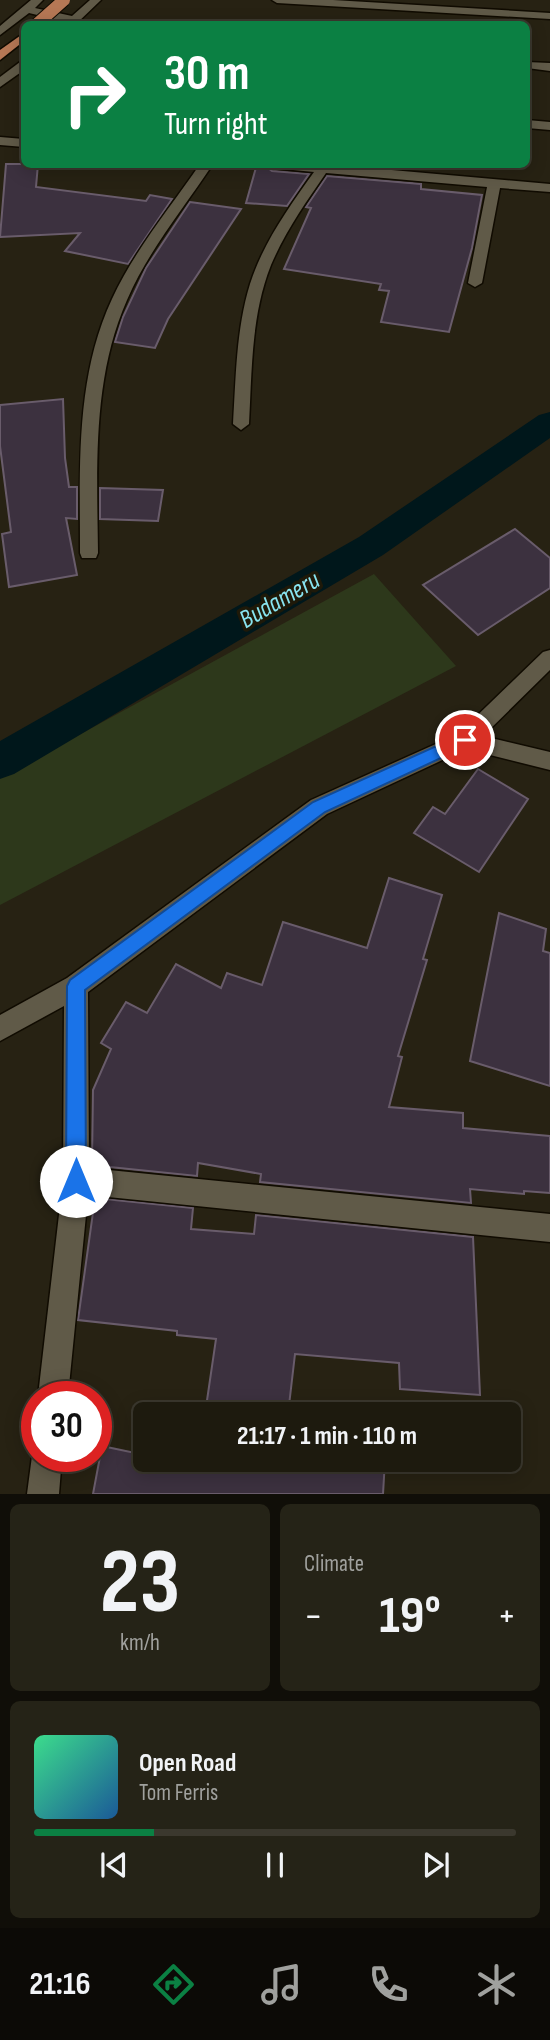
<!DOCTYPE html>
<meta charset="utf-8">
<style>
:root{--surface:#1d1a0e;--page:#252317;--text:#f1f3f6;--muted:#a0a19e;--line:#3b382e;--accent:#0b8043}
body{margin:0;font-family:"Sofia Sans Condensed",sans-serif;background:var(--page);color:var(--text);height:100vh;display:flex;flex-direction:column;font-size:26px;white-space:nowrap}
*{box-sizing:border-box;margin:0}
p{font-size:23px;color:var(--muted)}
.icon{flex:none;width:38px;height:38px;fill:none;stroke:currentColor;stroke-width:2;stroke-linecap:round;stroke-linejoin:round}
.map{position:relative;height:1494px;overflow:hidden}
.details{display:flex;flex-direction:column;gap:10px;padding:10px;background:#100e08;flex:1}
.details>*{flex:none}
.hud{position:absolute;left:21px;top:21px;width:509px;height:147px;border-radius:10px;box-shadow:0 4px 18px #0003,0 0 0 2px var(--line);background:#0b8043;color:#fff;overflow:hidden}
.speed{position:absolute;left:21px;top:1381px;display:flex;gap:14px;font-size:35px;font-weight:700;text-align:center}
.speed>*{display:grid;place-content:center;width:91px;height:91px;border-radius:50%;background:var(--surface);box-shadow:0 4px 18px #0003,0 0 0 2px var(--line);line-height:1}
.speed .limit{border:10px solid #d22;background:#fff;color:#111}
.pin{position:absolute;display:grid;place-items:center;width:60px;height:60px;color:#fff;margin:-30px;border:4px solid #fff;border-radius:50%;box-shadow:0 2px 7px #0007}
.me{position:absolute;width:77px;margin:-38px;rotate:0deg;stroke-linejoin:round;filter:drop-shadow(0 0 5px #0008)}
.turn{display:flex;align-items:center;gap:24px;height:147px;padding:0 28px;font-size:32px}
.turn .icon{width:91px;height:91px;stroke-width:2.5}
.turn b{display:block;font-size:49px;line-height:60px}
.big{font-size:52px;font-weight:700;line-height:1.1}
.details .widget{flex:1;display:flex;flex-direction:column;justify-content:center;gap:10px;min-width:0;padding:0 24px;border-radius:10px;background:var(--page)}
.details .dial{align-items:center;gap:0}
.dial b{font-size:91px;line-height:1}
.song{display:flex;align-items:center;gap:21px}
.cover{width:84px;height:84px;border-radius:10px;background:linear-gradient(135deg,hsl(150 70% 55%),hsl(210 70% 35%))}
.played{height:7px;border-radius:4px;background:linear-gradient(90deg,var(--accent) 25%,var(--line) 25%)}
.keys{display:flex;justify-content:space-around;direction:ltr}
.heat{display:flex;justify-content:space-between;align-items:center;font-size:38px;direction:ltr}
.details .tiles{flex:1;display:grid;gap:10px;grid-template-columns:1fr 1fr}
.widget:last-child{grid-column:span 2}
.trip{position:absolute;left:133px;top:1402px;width:388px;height:70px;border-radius:10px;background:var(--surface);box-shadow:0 4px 18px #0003,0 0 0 2px var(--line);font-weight:700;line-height:70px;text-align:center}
.tabs{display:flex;height:112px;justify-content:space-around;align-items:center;background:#0c0a06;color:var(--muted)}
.tabs .icon{width:49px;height:49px}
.tabs .current{color:var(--accent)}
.tabs b{font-size:32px;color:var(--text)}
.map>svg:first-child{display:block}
.green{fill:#2d381b}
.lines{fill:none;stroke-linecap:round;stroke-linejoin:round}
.canal{fill:#00171b;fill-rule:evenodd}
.building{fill:#3c313f;stroke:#695c6b;stroke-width:2}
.street-casing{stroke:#100b01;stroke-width:3}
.primary-casing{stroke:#100b01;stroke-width:3}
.street{fill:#605a48;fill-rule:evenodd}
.primary{fill:#b67855;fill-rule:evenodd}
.primary-bridge-casing{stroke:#100b01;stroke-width:14;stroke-linecap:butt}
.primary-bridge{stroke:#b67855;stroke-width:12}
.route{fill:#1a73e8;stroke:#114b97;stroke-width:2}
.labels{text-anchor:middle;stroke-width:7;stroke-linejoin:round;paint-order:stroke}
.water-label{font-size:26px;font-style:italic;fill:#88e4f0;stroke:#1e1909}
</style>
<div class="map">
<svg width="550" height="1494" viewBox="0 0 550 1494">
<rect width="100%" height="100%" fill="#272213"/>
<polygon class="green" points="374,574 456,666 0,905 0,778"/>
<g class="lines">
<polygon class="canal" points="550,412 550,438 383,555 14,774 0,779 0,741 359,537 539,415"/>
</g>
<g class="building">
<polygon points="6,164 38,164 36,187 146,201 150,195 172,199 128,264 65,251 80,233 0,237"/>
<polygon points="257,164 263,164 272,171 309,174 287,206 246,203"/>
<polygon points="327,176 421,184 421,189 482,195 472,248 449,332 381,322 389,291 379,290 381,284 284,269 311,208 306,207"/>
<polygon points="190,202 241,209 168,319 155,348 115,342 123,317 146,268"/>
<polygon points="63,399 65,458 69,487 77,487 77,519 66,518 77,575 9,587 2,534 11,532 0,446 0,405"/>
<polygon points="100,488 163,490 158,521 100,519"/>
<polygon points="515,529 550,558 550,588 478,635 423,585"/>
<polygon points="478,769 528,799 479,872 414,833 433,807 445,814"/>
<polygon points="389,878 442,895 423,959 427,960 398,1056 402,1057 389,1107 463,1113 463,1128 550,1136 550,1193 524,1191 524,1194 470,1189 471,1203 260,1182 261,1174 198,1163 197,1176 100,1166 101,1161 92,1161 93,1090 111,1049 101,1043 126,1002 147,1013 176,964 221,988 227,973 262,985 283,922 367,948"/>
<polygon points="499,913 546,929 543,951 550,953 550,1086 470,1061"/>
<polygon points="95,1198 193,1208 191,1229 254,1234 256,1215 473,1237 480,1395 400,1389 399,1363 295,1354 288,1414 205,1414 216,1339 177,1335 177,1331 78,1320"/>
<polygon points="102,1446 145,1455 145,1460 171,1460 197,1465 198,1460 385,1460 383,1494 93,1494"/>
</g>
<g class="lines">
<g class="street-casing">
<g id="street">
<polygon points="31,0 43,0 35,8 72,16 90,0 101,0 76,24 65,24 66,22 29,13 0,35 0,26"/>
<polygon points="272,0 333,0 550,13 550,19 277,3"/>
<polygon points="20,62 24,62 24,70 0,87 0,77"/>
<polygon points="527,62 550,63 550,71 527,68"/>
<polygon points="527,120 550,122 550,130 527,128"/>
<polygon points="0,137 24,139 24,147 0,145"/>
<path d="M200,164H213C184,208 148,251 127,300C92,379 97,468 98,553L96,558H82L80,553C80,468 75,378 112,299C134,251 170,208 200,164Z"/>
<path d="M266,164H324L550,184V192L500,188L482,283L475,287L468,283L487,187L326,173C306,202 285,232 271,265C251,315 252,371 249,424L241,430L233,424C236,378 236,329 250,284C263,243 289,207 314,172L272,168Z"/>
<polygon points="550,650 550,670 483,736 550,752 550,770 466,749 327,814 88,992 89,1168 550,1214 550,1242 88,1195 68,1396 38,1396 63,1180 64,1006 0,1041 0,1015 67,978 311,800 458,734 543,652"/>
<polygon points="36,1445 37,1456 62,1456 59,1494 27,1494 32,1456"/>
</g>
</g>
<g class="primary-casing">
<polygon id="primary" points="24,33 24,41 0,60 0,50"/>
</g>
<use href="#street" class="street"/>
<use href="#primary" class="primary"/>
<g class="primary-bridge-casing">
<polyline id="primary-bridge" points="37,24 64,0"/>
</g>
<use href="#primary-bridge" class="primary-bridge"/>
</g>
<polygon class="route" points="465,733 471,735 473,740 471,744 325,812 85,990 86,1181 83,1188 76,1191 69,1188 66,1181 67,986 70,980 313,802"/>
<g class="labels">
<g class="water-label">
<text transform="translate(279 599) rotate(-30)" y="9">Budameru</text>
</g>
</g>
</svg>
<div class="speed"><div class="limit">30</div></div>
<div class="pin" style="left:465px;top:740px;background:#d93025"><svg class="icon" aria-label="arrive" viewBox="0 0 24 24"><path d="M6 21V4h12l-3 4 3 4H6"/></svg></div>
<svg class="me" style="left:76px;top:1181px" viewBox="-20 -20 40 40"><circle r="19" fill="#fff"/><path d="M0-13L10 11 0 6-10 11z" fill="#1a73e8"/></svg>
<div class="trip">21:17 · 1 min · 110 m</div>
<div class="hud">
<div class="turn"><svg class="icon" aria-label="right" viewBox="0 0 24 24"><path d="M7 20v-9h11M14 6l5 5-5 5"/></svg><div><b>30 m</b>Turn right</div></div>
</div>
</div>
<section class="details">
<div class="tiles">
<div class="widget dial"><b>23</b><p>km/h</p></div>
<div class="widget"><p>Climate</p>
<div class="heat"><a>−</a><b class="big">19°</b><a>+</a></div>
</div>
<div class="widget">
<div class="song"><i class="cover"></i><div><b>Open Road</b><p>Tom Ferris</p></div></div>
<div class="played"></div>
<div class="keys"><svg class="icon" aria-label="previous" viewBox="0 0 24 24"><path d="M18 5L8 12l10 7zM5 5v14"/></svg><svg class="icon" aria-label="pause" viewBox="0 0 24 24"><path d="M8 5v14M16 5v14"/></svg><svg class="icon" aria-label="next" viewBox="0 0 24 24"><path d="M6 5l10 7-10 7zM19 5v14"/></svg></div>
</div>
</div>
</section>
<nav class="tabs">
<b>21:16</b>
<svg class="icon current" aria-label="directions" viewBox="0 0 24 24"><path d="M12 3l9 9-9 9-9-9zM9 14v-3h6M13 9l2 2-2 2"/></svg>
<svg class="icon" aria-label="music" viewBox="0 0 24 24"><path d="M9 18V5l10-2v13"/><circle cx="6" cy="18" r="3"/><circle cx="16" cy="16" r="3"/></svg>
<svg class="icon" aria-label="phone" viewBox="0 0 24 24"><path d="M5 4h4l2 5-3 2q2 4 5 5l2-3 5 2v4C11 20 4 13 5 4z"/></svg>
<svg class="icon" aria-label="climate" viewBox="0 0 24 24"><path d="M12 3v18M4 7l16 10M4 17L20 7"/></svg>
</nav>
